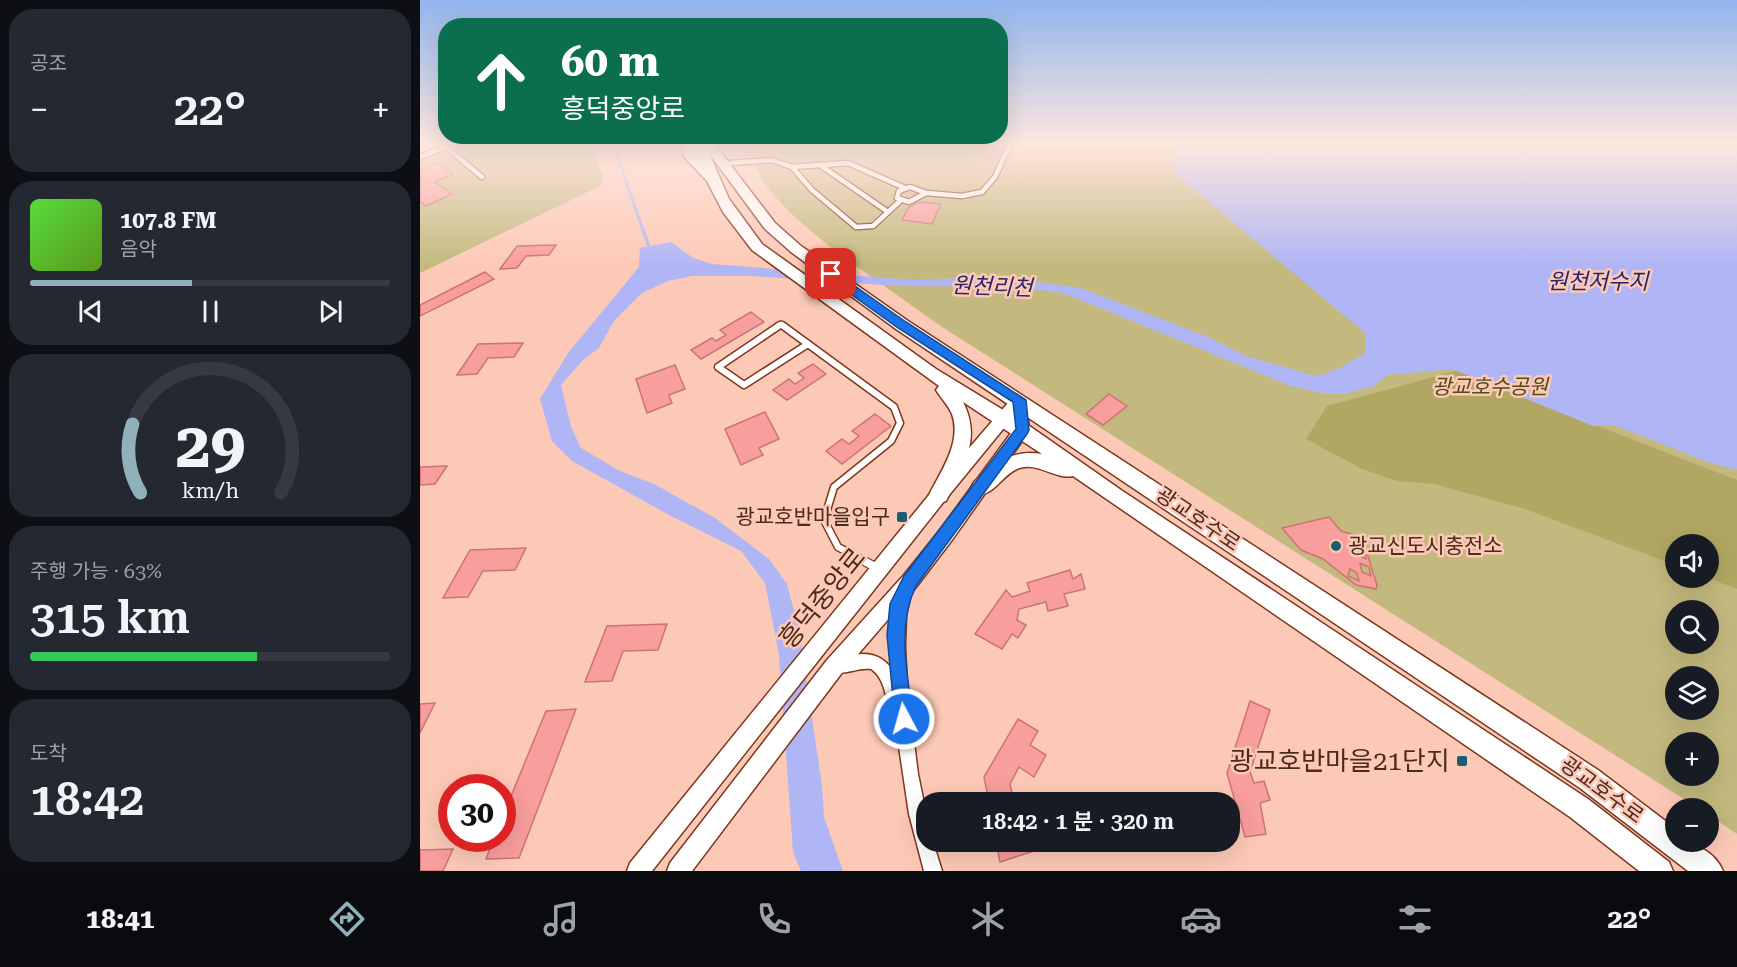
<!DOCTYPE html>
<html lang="ko">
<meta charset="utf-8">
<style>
:root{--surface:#171b24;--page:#242831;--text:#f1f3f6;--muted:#9ea1a6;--line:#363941;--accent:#90b0ba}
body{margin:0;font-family:"Roboto Serif","Noto Sans KR",serif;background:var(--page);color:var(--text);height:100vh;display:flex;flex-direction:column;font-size:22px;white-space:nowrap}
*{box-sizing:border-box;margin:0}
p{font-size:20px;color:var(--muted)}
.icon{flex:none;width:33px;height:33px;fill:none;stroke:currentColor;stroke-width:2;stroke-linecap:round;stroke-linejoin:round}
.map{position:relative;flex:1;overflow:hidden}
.details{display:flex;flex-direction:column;gap:9px;padding:9px;background:#0d0f14;width:420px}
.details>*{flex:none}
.guide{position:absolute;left:18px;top:18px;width:570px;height:126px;border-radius:24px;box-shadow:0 6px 24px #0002;background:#0b6e4f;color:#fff;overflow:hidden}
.fabs{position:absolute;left:1245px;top:534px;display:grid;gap:12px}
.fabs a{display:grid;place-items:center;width:54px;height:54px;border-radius:50%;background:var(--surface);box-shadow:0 6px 24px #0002;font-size:30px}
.speed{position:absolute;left:18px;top:774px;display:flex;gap:12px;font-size:30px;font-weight:700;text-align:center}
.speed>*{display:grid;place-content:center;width:78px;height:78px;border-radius:50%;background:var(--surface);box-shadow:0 6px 24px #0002;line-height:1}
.speed .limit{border:9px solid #d22;background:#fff;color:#111}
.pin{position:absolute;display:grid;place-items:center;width:51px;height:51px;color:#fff;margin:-26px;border-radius:12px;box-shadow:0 3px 9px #0006}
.me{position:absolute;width:66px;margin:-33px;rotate:354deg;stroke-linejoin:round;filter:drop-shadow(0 0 4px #0008)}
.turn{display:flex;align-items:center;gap:21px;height:126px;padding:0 24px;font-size:27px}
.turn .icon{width:78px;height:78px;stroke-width:2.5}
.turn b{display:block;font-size:42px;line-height:51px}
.big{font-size:45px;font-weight:600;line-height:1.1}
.details .widget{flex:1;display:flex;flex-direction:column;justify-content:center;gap:9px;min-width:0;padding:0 21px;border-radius:24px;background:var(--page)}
.details .dial{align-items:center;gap:0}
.dial svg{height:156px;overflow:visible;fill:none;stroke:var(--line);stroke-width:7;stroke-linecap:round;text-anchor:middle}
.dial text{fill:var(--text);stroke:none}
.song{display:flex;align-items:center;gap:18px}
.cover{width:72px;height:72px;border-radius:9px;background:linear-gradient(135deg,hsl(110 70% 55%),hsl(90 70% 35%))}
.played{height:6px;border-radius:3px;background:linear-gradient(90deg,var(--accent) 45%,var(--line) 45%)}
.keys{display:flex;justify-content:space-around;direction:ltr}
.heat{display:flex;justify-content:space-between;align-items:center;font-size:33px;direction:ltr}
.charge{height:9px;border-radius:4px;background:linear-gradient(90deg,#34c759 63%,var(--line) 0)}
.trip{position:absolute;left:496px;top:792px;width:324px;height:60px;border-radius:24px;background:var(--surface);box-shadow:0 6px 24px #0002;font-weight:600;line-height:60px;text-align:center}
.dock{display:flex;height:96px;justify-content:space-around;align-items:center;background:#090b0e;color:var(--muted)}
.dock .icon{width:42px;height:42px}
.dock .selected{color:var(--accent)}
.dock b{font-size:27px;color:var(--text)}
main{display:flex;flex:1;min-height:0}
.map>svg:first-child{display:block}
.green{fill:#c3b97e;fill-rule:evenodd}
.forest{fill:#b1a662}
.water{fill:#b0b6f5}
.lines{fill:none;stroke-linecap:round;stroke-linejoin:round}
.stream{stroke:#b0b6f5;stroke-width:3}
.building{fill:#f89e9d;stroke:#ca7475;stroke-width:1.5;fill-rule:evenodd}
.service-far2-casing{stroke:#7f361b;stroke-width:7}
.service-far1-casing{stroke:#7f361b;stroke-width:9}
.service-casing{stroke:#7f361b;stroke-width:10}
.minor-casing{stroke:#7f361b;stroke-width:3}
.tertiary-casing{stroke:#7f361b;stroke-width:3}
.secondary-casing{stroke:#7f361b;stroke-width:3}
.service-far2{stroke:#fff;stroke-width:4.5}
.service-far1{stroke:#fff;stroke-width:6}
.service{stroke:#fff;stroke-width:8}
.minor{fill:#fff;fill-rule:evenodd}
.tertiary{fill:#fff;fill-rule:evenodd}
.secondary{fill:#fff;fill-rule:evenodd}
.route{fill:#1a73e8;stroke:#114b97;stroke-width:1.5}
.poi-dot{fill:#1a5e71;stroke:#fdc9b7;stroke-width:2}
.labels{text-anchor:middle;stroke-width:5;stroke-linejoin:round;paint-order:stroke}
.park-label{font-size:21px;font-style:italic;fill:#544b17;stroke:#fdc9b7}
.poi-label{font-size:21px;fill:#4c2b1f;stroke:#fdc9b7;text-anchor:end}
.street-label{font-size:21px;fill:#4c2b1f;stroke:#fdc9b7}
.water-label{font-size:22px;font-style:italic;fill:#29246b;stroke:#fdc9b7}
.near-street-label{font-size:26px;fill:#4c2b1f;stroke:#fdc9b7}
.near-poi-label{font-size:26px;fill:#4c2b1f;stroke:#fdc9b7;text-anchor:end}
</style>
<main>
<section class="details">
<div class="widget"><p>공조</p>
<div class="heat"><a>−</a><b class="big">22°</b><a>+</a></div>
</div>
<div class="widget">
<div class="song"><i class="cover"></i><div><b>107.8 FM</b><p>음악</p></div></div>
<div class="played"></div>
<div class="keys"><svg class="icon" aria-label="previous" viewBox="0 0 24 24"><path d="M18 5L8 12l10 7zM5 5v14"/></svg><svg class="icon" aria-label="pause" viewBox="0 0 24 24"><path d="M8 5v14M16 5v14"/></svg><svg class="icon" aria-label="next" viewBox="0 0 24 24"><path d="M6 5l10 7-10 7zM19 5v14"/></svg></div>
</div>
<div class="widget dial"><svg viewBox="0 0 100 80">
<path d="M14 69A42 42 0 1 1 86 69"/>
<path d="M14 69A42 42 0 0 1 10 34" stroke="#90b0ba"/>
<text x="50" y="56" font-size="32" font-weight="700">29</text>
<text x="50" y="72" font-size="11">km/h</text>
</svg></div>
<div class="widget"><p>주행 가능 · 63%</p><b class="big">315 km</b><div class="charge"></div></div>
<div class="widget"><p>도착</p><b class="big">18:42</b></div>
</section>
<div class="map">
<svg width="1317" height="871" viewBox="0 0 1317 871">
<rect width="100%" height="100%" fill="#fdc9b7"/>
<g class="green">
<polygon points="28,144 170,144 183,177 180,186 0,273 0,155"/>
<path d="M324,144H1317V834L1289,815L1288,808H1278L519,325C467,286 379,233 343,181C335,169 331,156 324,144ZM1256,544H1288V578H1256ZM1256,610H1288V644H1256ZM1256,676H1288V710H1256ZM1256,742H1288V776H1256Z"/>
</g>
<polygon class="forest" points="1036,371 1317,480 1317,589 1288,578 1288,544 1256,544 1255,565 1105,509 1014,484 977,481 942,469 886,439 907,406"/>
<polygon class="water" points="755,144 1317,144 1317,470 1288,462 1194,425 1173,426 1033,369 967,375 954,386 925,394 907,394 871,386 643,293 594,287 478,286 331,276 272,276 248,281 222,293 194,321 179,348 164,359 141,385 151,427 161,448 198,470 236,485 295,518 349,559 367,584 379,630 402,785 404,817 423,871 381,871 373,852 359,655 345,583 321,551 249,515 152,461 132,441 120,399 148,353 219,267 220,248 251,242 273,258 292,264 494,280 563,277 601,280 661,288 788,337 826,356 896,376 918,369 945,353 945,333 759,177 750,164"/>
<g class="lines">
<polyline class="stream" points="193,144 230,250"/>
</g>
<g class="building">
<polygon points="17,163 33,174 15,182 32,194 6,206 0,201 0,170"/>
<polygon points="500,202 521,204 512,224 482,220 489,207"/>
<polygon points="136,245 129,255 106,256 97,268 80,269 97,246"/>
<polygon points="65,272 74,279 0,316 0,305"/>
<polygon points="331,312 344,322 281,359 271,350 292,338 296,341 306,335 300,330"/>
<polygon points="103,343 94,357 68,358 57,374 37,375 58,344"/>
<polygon points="393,364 406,374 367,400 353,390 369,379 375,384 384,378 378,373"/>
<polygon points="255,365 265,389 249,395 252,403 227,413 216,379"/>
<polygon points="689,394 707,406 683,425 666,414"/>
<polygon points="345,412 359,439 339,448 343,455 321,465 305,429"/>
<polygon points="455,414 471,426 422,464 406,451 422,439 429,444 439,436 432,431"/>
<polygon points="27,466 15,484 0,485 0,467"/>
<path d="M909,517L921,531L942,537L957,585L956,589L936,585L903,559L881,550L862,528ZM935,546L944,550L946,559L937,555ZM940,563L949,567L951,576L942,572ZM930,569L937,573L939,581L928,576Z"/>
<polygon points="106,548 95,570 63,571 48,597 23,598 50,550"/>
<polygon points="650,570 653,579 661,574 665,589 644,594 648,606 628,611 626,602 599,609 597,620 606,625 598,638 592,634 582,649 555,634 586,590 592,597 610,591 607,583"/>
<polygon points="247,624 238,650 203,651 192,681 165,682 187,626"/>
<polygon points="830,701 850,710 830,772 834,783 844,781 850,800 840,803 846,834 825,837 807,773"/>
<polygon points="15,703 0,733 0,704"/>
<polygon points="156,709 99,858 66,859 74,838 82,838 82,818 126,711"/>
<polygon points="598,719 618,731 610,745 626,755 614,777 599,767 590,784 594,802 569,802 564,777"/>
<polygon points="576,842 618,842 620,849 580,862"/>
<polygon points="33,849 23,871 0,871 0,850"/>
</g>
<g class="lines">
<g class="service-far2-casing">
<g id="service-far2">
<polyline points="0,150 16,144"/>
<polyline points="0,157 26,147 62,177"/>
<polyline points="311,163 352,160 372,167"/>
<polyline points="400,165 468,212"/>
<polygon points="490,187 506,193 489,202 477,198 479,191"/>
<polyline points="506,193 542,196 562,192 575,177 590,144"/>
<polyline points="480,201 453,226 436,227 392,190 372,167 428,163 485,188"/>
<polyline points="357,326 361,324 364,326"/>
</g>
</g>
<g class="service-far1-casing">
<g id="service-far1">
<polyline points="360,325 298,367 324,385 388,344"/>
<polyline points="362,325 474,407 480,423 471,441 414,487 404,520 418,547 448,563"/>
</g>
</g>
<g class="service-casing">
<polyline id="service" points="446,562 459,569"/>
</g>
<g class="minor-casing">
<path id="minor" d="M484,587L489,588L491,593L486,615L485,647L487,687L498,774L507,818V842H513L522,871H504L489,814L474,713L471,712C465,697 465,678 451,669C438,667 424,676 413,671L410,666L413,661C433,653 456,648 471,668C470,642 468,613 479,588Z"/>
</g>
<g class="tertiary-casing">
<polygon id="tertiary" points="599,395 606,400 609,430 607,434 532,540 496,587 421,674 272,871 247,871 250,863 407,660 484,575 520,530 594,429 593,417 525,500 232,871 207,871 210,863 513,490 594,396"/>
</g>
<g class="secondary-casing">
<path id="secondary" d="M261,144H273L279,159L274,144H298L299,150L355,223L381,246L488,321L1178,770L1256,829V842C1275,842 1295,852 1303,871H1268L1160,788L476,329L371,252L345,229L289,153L309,199L342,244L516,369L608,425L701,490L1168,799L1249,862L1253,871H1219L1150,817L653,476C635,480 616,460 597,469C582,475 572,499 554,494L551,488L554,482C574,463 593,449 622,454L543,402C562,439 543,467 526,501L519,503L512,501L509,495C521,471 542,442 532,414C528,405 521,398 516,390L519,386L332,250L303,212L287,181L264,157Z"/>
</g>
<use href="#service-far2" class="service-far2"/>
<use href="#service-far1" class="service-far1"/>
<use href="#service" class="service"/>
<use href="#minor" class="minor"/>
<use href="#tertiary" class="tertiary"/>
<use href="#secondary" class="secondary"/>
</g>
<linearGradient id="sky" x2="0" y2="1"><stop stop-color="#91b5ed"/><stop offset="0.54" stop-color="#fee7df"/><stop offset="1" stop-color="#fee7df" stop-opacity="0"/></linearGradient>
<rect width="1317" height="266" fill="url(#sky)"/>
<path class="route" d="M407,272H415L486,322L606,400L609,430L607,434L496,586C476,627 488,675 493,719L490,725L484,728L478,725L475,719L467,635L470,604L484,576L596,429L593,402L478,328L407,277Z"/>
<g class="poi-dot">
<rect x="476" y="511" width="12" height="12" rx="3"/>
<circle cx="916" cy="546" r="6"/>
<rect x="1036" y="755" width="12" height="12" rx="3"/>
</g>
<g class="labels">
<g class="park-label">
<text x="1070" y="394">광교호수공원</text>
</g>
<g class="poi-label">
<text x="470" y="524">광교호반마을입구</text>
<text x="928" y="553" text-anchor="start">광교신도시충전소</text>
</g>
<g class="street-label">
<text transform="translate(778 519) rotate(34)" y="7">광교호수로</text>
<text transform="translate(1182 790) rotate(36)" y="7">광교호수로</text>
</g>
<g class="water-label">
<text x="1178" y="289">원천저수지</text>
<text transform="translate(572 286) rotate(2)" y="8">원천리천</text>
</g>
<g class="near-street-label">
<text transform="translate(402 598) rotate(-51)" y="9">흥덕중앙로</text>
</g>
<g class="near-poi-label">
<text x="1030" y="770">광교호반마을21단지</text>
</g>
</g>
</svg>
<div class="fabs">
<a><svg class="icon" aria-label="sound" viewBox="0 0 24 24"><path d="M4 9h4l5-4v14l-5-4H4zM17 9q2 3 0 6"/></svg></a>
<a><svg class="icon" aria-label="search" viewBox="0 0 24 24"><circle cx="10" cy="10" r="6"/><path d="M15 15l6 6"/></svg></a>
<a><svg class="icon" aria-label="layers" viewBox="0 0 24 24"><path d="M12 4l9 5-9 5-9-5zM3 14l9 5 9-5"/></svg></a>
<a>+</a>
<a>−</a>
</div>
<div class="speed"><div class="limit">30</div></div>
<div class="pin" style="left:411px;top:274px;background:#d93025"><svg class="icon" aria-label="arrive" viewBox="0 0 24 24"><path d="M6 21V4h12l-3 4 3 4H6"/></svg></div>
<svg class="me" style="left:484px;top:719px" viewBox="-20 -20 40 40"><circle r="17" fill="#1a73e8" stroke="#fff" stroke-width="3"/><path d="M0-11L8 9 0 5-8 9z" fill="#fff"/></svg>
<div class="trip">18:42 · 1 분 · 320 m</div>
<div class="guide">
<div class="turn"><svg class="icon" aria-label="ahead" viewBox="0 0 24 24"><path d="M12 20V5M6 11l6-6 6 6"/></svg><div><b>60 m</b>흥덕중앙로</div></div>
</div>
</div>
</main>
<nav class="dock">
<b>18:41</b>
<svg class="icon selected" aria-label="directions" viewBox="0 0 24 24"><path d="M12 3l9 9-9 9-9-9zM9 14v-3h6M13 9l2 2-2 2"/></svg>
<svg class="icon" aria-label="music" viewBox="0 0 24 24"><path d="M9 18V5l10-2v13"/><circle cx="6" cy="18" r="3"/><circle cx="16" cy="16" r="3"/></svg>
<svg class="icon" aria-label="phone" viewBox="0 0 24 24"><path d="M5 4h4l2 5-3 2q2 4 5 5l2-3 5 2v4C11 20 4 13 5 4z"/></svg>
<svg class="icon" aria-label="climate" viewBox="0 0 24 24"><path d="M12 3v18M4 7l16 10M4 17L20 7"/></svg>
<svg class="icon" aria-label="car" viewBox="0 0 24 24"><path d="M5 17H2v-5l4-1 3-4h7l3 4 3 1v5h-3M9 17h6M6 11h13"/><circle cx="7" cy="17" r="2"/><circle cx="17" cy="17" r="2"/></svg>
<svg class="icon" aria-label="filters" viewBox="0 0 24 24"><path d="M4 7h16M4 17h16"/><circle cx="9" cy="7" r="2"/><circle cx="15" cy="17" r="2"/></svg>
<b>22°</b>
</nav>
